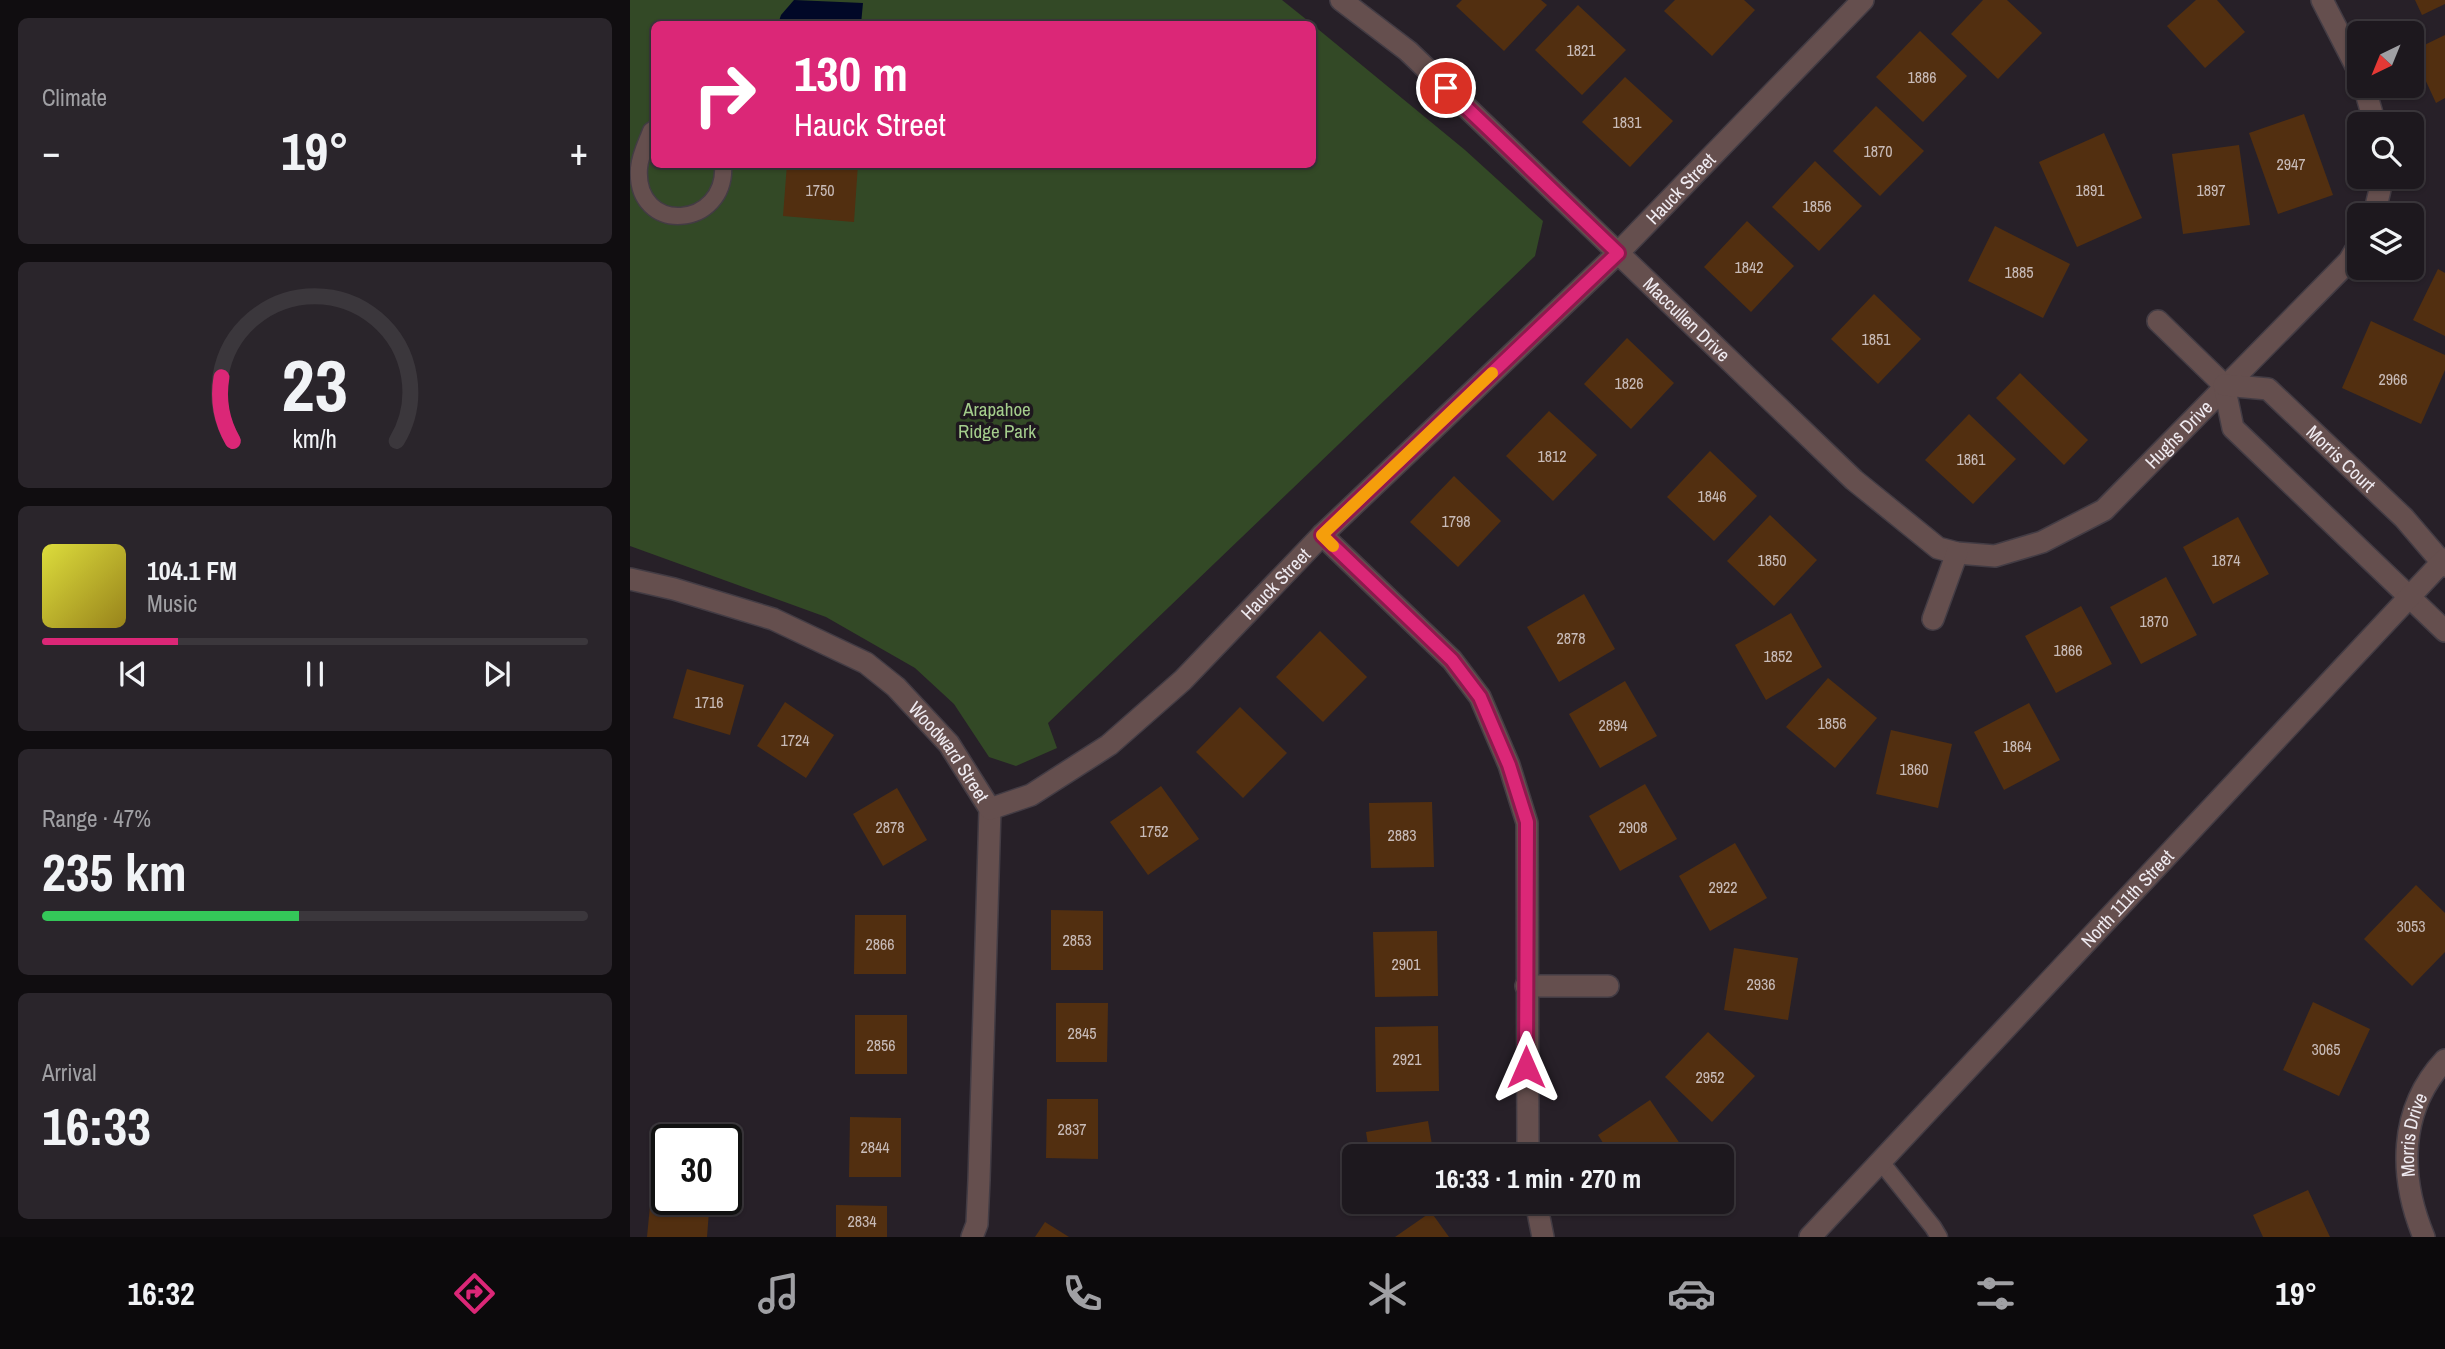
<!DOCTYPE html>
<meta charset="utf-8">
<style>
:root{--surface:#1d181e;--page:#2a252b;--text:#f1f3f6;--muted:#a0a0a4;--line:#3b373c;--accent:#db2777}
body{margin:0;font-family:"Archivo Narrow",sans-serif;background:var(--page);color:var(--text);height:100vh;display:flex;flex-direction:column;font-size:26px;white-space:nowrap}
*{box-sizing:border-box;margin:0}
p{font-size:23px;color:var(--muted)}
.icon{flex:none;width:38px;height:38px;fill:none;stroke:currentColor;stroke-width:2;stroke-linecap:round;stroke-linejoin:round}
.map{position:relative;flex:1;overflow:hidden}
.side{display:flex;flex-direction:column;gap:18px;padding:18px;background:#100d10;width:630px}
.side>*{flex:none}
.guide{position:absolute;left:21px;top:21px;width:665px;height:147px;border-radius:10px;box-shadow:0 2px 5px #0004,0 0 0 2px var(--line);background:#db2777;color:#fff;overflow:hidden}
.needle{width:46px;rotate:223deg}
.buttons{position:absolute;left:1717px;top:21px;display:grid;gap:14px}
.buttons a{display:grid;place-items:center;width:77px;height:77px;border-radius:10px;background:var(--surface);box-shadow:0 2px 5px #0004,0 0 0 2px var(--line);font-size:35px}
.speed{position:absolute;left:21px;top:1124px;display:flex;gap:14px;font-size:35px;font-weight:700;text-align:center}
.speed>*{display:grid;place-content:center;width:91px;height:91px;border-radius:50%;background:var(--surface);box-shadow:0 2px 5px #0004,0 0 0 2px var(--line);line-height:1}
.speed .limit{border:4px solid #111;border-radius:10px;background:#fff;color:#111}
.pin{position:absolute;display:grid;place-items:center;width:60px;height:60px;color:#fff;margin:-30px;border:4px solid #fff;border-radius:50%;box-shadow:0 2px 7px #0007}
.me{position:absolute;width:77px;margin:-38px;rotate:0deg;stroke-linejoin:round;filter:drop-shadow(0 0 5px #0008)}
.turn{display:flex;align-items:center;gap:24px;height:147px;padding:0 28px;font-size:32px}
.turn .icon{width:91px;height:91px;stroke-width:2.5}
.turn b{display:block;font-size:49px;line-height:60px}
.big{font-size:52px;font-weight:700;line-height:1.1}
.side .card{flex:1;display:flex;flex-direction:column;justify-content:center;gap:10px;min-width:0;padding:0 24px;border-radius:10px;background:var(--page)}
.side .dial{align-items:center;gap:0}
.dial svg{height:182px;overflow:visible;fill:none;stroke:var(--line);stroke-width:7;stroke-linecap:round;text-anchor:middle}
.dial text{fill:var(--text);stroke:none}
.song{display:flex;align-items:center;gap:21px}
.cover{width:84px;height:84px;border-radius:10px;background:linear-gradient(135deg,hsl(60 70% 55%),hsl(50 70% 35%))}
.played{height:7px;border-radius:4px;background:linear-gradient(90deg,var(--accent) 25%,var(--line) 25%)}
.keys{display:flex;justify-content:space-around;direction:ltr}
.heat{display:flex;justify-content:space-between;align-items:center;font-size:38px;direction:ltr}
.charge{height:10px;border-radius:5px;background:linear-gradient(90deg,#34c759 47%,var(--line) 0)}
.trip{position:absolute;left:712px;top:1144px;width:392px;height:70px;border-radius:10px;background:var(--surface);box-shadow:0 2px 5px #0004,0 0 0 2px var(--line);font-weight:700;line-height:70px;text-align:center}
.dock{display:flex;height:112px;justify-content:space-around;align-items:center;background:#0c0a0c;color:var(--muted)}
.dock .icon{width:49px;height:49px}
.dock .selected{color:var(--accent)}
.dock b{font-size:32px;color:var(--text)}
main{display:flex;flex:1;min-height:0}
.map>svg:first-child{display:block}
.green{fill:#334926}
.water{fill:#010827}
.building{fill:#522f10}
.lines{fill:none;stroke-linecap:round;stroke-linejoin:round}
.service-casing{stroke:#433c44;stroke-width:19}
.minor-casing{stroke:#433c44;stroke-width:24}
.tertiary-casing{stroke:#433c44;stroke-width:24}
.service{stroke:#654f4e;stroke-width:16}
.minor{stroke:#654f4e;stroke-width:21}
.tertiary{stroke:#654f4e;stroke-width:21}
.route-casing{stroke:#8e194d;stroke-width:18}
.route{stroke:#db2777;stroke-width:12}
.slow{stroke:#f59e0b;stroke-width:12}
.labels{text-anchor:middle;stroke-width:7;stroke-linejoin:round;paint-order:stroke}
.number-label{font-size:16px;fill:#c8bbb8}
.street-label{font-size:19px;fill:#efeaf0;stroke:#1e171e}
.park-label{font-size:19px;fill:#a4cd8c;stroke:#1e171e}
</style>
<main>
<section class="side">
<div class="card"><p>Climate</p>
<div class="heat"><a>−</a><b class="big">19°</b><a>+</a></div>
</div>
<div class="card dial"><svg viewBox="0 0 100 80">
<path d="M14 69A42 42 0 1 1 86 69"/>
<path d="M14 69A42 42 0 0 1 9 41" stroke="#db2777"/>
<text x="50" y="56" font-size="32" font-weight="700">23</text>
<text x="50" y="72" font-size="11">km/h</text>
</svg></div>
<div class="card">
<div class="song"><i class="cover"></i><div><b>104.1 FM</b><p>Music</p></div></div>
<div class="played"></div>
<div class="keys"><svg class="icon" aria-label="previous" viewBox="0 0 24 24"><path d="M18 5L8 12l10 7zM5 5v14"/></svg><svg class="icon" aria-label="pause" viewBox="0 0 24 24"><path d="M8 5v14M16 5v14"/></svg><svg class="icon" aria-label="next" viewBox="0 0 24 24"><path d="M6 5l10 7-10 7zM19 5v14"/></svg></div>
</div>
<div class="card"><p>Range · 47%</p><b class="big">235 km</b><div class="charge"></div></div>
<div class="card"><p>Arrival</p><b class="big">16:33</b></div>
</section>
<div class="map">
<svg width="1815" height="1237" viewBox="0 0 1815 1237">
<rect width="100%" height="100%" fill="#272028"/>
<polygon class="green" points="0,0 652,0 682,24 24,24 24,164 682,164 683,25 835,150 913,221 905,256 418,723 427,748 386,766 359,757 324,704 285,668 196,617 0,546"/>
<polygon class="water" points="164,0 233,3 231,24 148,24 151,15"/>
<g class="building">
<polygon points="832,0 911,0 917,5 874,51 826,6"/>
<polygon points="1045,0 1114,0 1125,10 1082,56 1034,11"/>
<polygon points="1353,0 1377,0 1412,33 1368,79 1321,34"/>
<polygon points="1566,0 1587,0 1615,32 1575,68 1537,26"/>
<polygon points="1785,0 1815,0 1815,4 1792,15"/>
<polygon points="948,5 996,50 952,95 905,50"/>
<polygon points="1290,31 1337,76 1293,122 1246,77"/>
<polygon points="1815,35 1815,98 1806,103 1782,51"/>
<polygon points="995,77 1043,121 1000,167 952,122"/>
<polygon points="1246,106 1294,151 1250,196 1203,151"/>
<polygon points="1674,114 1703,195 1648,214 1619,133"/>
<polygon points="1474,133 1512,218 1447,247 1409,162"/>
<polygon points="1609,145 1620,225 1553,234 1542,154"/>
<polygon points="1185,161 1232,206 1189,251 1142,207"/>
<polygon points="157,164 228,164 224,222 153,216"/>
<polygon points="1117,221 1164,266 1121,312 1074,267"/>
<polygon points="1365,226 1440,264 1413,318 1338,281"/>
<polygon points="1808,269 1815,273 1815,336 1783,320"/>
<polygon points="1244,294 1291,339 1248,384 1201,339"/>
<polygon points="1741,321 1815,355 1815,370 1791,424 1712,388"/>
<polygon points="997,338 1044,383 1001,429 954,384"/>
<polygon points="1390,373 1458,440 1434,465 1366,398"/>
<polygon points="919,411 967,455 923,501 876,456"/>
<polygon points="1339,414 1386,459 1343,504 1295,460"/>
<polygon points="1080,451 1127,496 1084,541 1037,497"/>
<polygon points="824,476 871,521 828,567 780,522"/>
<polygon points="1140,515 1187,560 1144,606 1097,561"/>
<polygon points="1608,517 1639,574 1583,604 1553,547"/>
<polygon points="1536,577 1567,635 1511,664 1480,607"/>
<polygon points="954,594 985,649 929,682 897,627"/>
<polygon points="1451,606 1482,664 1426,693 1395,636"/>
<polygon points="1161,613 1192,667 1136,700 1105,645"/>
<polygon points="690,631 737,677 693,722 646,677"/>
<polygon points="57,669 114,685 100,735 43,718"/>
<polygon points="1198,678 1247,718 1205,768 1156,727"/>
<polygon points="995,681 1027,736 970,768 939,714"/>
<polygon points="155,702 204,735 176,778 127,746"/>
<polygon points="1399,703 1430,760 1374,790 1344,732"/>
<polygon points="610,707 657,753 613,798 566,752"/>
<polygon points="1261,730 1322,744 1308,808 1246,794"/>
<polygon points="1015,784 1047,839 990,871 959,816"/>
<polygon points="531,786 569,839 518,875 480,822"/>
<polygon points="267,788 297,840 253,866 223,814"/>
<polygon points="802,802 804,867 741,868 739,803"/>
<polygon points="1105,843 1137,898 1080,931 1049,876"/>
<polygon points="1786,885 1815,913 1815,952 1782,986 1734,939"/>
<polygon points="421,910 473,911 473,970 421,970"/>
<polygon points="225,915 276,915 276,974 224,974"/>
<polygon points="807,931 808,996 745,997 743,932"/>
<polygon points="1104,948 1168,958 1158,1020 1094,1010"/>
<polygon points="1683,1002 1740,1029 1709,1096 1653,1070"/>
<polygon points="426,1003 478,1003 477,1062 426,1062"/>
<rect x="225" y="1015" width="52" height="59"/>
<polygon points="808,1026 809,1091 746,1092 745,1027"/>
<polygon points="1078,1032 1125,1076 1082,1122 1035,1077"/>
<polygon points="417,1099 468,1099 468,1159 416,1158"/>
<polygon points="1020,1100 1057,1154 1053,1157 982,1157 968,1135"/>
<polygon points="220,1117 271,1118 271,1177 219,1177"/>
<polygon points="798,1121 804,1157 740,1157 736,1132"/>
<polygon points="1678,1190 1700,1237 1633,1237 1623,1215"/>
<polygon points="206,1205 257,1206 257,1237 206,1237"/>
<polygon points="20,1206 79,1211 77,1237 17,1237"/>
<polygon points="801,1212 819,1237 765,1237"/>
<polygon points="415,1222 439,1237 405,1237"/>
</g>
<g class="lines">
<g class="service-casing">
<g id="service">
<path d="M24,129L21,131C17,142 10,155 9,168C4,236 98,229 93,164"/>
<polyline points="1251,1162 1303,1227 1309,1237"/>
</g>
</g>
<g class="minor-casing">
<g id="minor">
<path id="s1" d="M711,0L778,51L1224,480L1308,548L1327,553L1365,556L1412,542L1474,510L1719,261L1729,244"/>
<polyline points="1692,0 1729,72"/>
<polyline points="1734,86 1745,124"/>
<polyline points="1744,215 1753,177"/>
<polyline points="1528,321 1594,385 1603,428 1815,631"/>
<path id="s2" d="M1594,385L1638,389L1774,518L1815,566"/>
<polyline points="692,535 822,660 850,697 879,765 897,823 898,1157"/>
<path id="s3" d="M0,579L44,589L143,619L236,663L266,687L319,744L360,809L349,1180L347,1224L342,1237"/>
<polyline points="1303,619 1327,553"/>
<path id="s4" d="M360,809L401,795L479,745L553,680L692,535L988,253L1233,0"/>
<polyline points="896,986 978,986"/>
<polyline points="906,1202 913,1237"/>
<path id="s5" d="M1794,1237C1769,1177 1768,1110 1815,1060"/>
</g>
</g>
<g class="tertiary-casing">
<g id="tertiary">
<path id="s6" d="M1180,1237L1815,559"/>
</g>
</g>
<use href="#service" class="service"/>
<use href="#minor" class="minor"/>
<use href="#tertiary" class="tertiary"/>
</g>
<g class="lines">
<g class="route-casing">
<polyline id="route" points="816,88 988,253 692,535 822,660 850,697 879,765 897,822 896,1067"/>
</g>
<use href="#route" class="route"/>
<polyline class="slow" points="703,546 692,535 862,373"/>
</g>
<g class="labels">
<g class="number-label">
<text x="951" y="56">1821</text>
<text x="1292" y="83">1886</text>
<text x="997" y="128">1831</text>
<text x="1248" y="157">1870</text>
<text x="1661" y="170">2947</text>
<text x="190" y="196">1750</text>
<text x="1460" y="196">1891</text>
<text x="1581" y="196">1897</text>
<text x="1187" y="212">1856</text>
<text x="1119" y="273">1842</text>
<text x="1389" y="278">1885</text>
<text x="1246" y="345">1851</text>
<text x="1763" y="385">2966</text>
<text x="999" y="389">1826</text>
<text x="922" y="462">1812</text>
<text x="1341" y="465">1861</text>
<text x="1082" y="502">1846</text>
<text x="826" y="527">1798</text>
<text x="1142" y="566">1850</text>
<text x="1596" y="566">1874</text>
<text x="1524" y="627">1870</text>
<text x="941" y="644">2878</text>
<text x="1438" y="656">1866</text>
<text x="1148" y="662">1852</text>
<text x="79" y="708">1716</text>
<text x="1202" y="729">1856</text>
<text x="983" y="731">2894</text>
<text x="165" y="746">1724</text>
<text x="1387" y="752">1864</text>
<text x="1284" y="775">1860</text>
<text x="260" y="833">2878</text>
<text x="1003" y="833">2908</text>
<text x="524" y="837">1752</text>
<text x="772" y="841">2883</text>
<text x="1093" y="893">2922</text>
<text x="1781" y="932">3053</text>
<text x="447" y="946">2853</text>
<text x="250" y="950">2866</text>
<text x="776" y="970">2901</text>
<text x="1131" y="990">2936</text>
<text x="452" y="1039">2845</text>
<text x="251" y="1051">2856</text>
<text x="1696" y="1055">3065</text>
<text x="777" y="1065">2921</text>
<text x="1080" y="1083">2952</text>
<text x="442" y="1135">2837</text>
<text x="245" y="1153">2844</text>
<text x="232" y="1227">2834</text>
</g>
<g class="street-label">
<text dy="7" stroke="none"><textPath href="#s4" startOffset="934">Hauck Street</textPath></text>
<text dy="7" stroke="none"><textPath href="#s1" startOffset="471">Maccullen Drive</textPath></text>
<text dy="7" stroke="none"><textPath href="#s1" startOffset="1094">Hughs Drive</textPath></text>
<text dy="7" stroke="none"><textPath href="#s2" startOffset="145">Morris Court</textPath></text>
<text dy="7" stroke="none"><textPath href="#s4" startOffset="368">Hauck Street</textPath></text>
<text dy="7" stroke="none"><textPath href="#s3" startOffset="374">Woodward Street</textPath></text>
<text dy="7" stroke="none"><textPath href="#s6" startOffset="464">North 111th Street</textPath></text>
<text dy="7" stroke="none"><textPath href="#s5" startOffset="105">Morris Drive</textPath></text>
</g>
<g class="park-label">
<text x="367" y="416">Arapahoe<tspan x="367" dy="22">Ridge Park</tspan></text>
</g>
</g>
</svg>
<div class="buttons">
<a><svg class="needle" viewBox="-14 -14 28 28"><path d="M0-13l5 13h-10z" fill="#e53935"/><path d="M0 13l5-13h-10z" fill="#a0a0a4"/></svg></a>
<a><svg class="icon" aria-label="search" viewBox="0 0 24 24"><circle cx="10" cy="10" r="6"/><path d="M15 15l6 6"/></svg></a>
<a><svg class="icon" aria-label="layers" viewBox="0 0 24 24"><path d="M12 4l9 5-9 5-9-5zM3 14l9 5 9-5"/></svg></a>
</div>
<div class="speed"><div class="limit">30</div></div>
<div class="pin" style="left:816px;top:88px;background:#d93025"><svg class="icon" aria-label="arrive" viewBox="0 0 24 24"><path d="M6 21V4h12l-3 4 3 4H6"/></svg></div>
<svg class="me" style="left:896px;top:1067px" viewBox="-20 -20 40 40"><path d="M0-17L14 15 0 8-14 15z" fill="#db2777" stroke="#fff" stroke-width="4"/></svg>
<div class="trip">16:33 · 1 min · 270 m</div>
<div class="guide">
<div class="turn"><svg class="icon" aria-label="right" viewBox="0 0 24 24"><path d="M7 20v-9h11M14 6l5 5-5 5"/></svg><div><b>130 m</b>Hauck Street</div></div>
</div>
</div>
</main>
<nav class="dock">
<b>16:32</b>
<svg class="icon selected" aria-label="directions" viewBox="0 0 24 24"><path d="M12 3l9 9-9 9-9-9zM9 14v-3h6M13 9l2 2-2 2"/></svg>
<svg class="icon" aria-label="music" viewBox="0 0 24 24"><path d="M9 18V5l10-2v13"/><circle cx="6" cy="18" r="3"/><circle cx="16" cy="16" r="3"/></svg>
<svg class="icon" aria-label="phone" viewBox="0 0 24 24"><path d="M5 4h4l2 5-3 2q2 4 5 5l2-3 5 2v4C11 20 4 13 5 4z"/></svg>
<svg class="icon" aria-label="climate" viewBox="0 0 24 24"><path d="M12 3v18M4 7l16 10M4 17L20 7"/></svg>
<svg class="icon" aria-label="car" viewBox="0 0 24 24"><path d="M5 17H2v-5l4-1 3-4h7l3 4 3 1v5h-3M9 17h6M6 11h13"/><circle cx="7" cy="17" r="2"/><circle cx="17" cy="17" r="2"/></svg>
<svg class="icon" aria-label="filters" viewBox="0 0 24 24"><path d="M4 7h16M4 17h16"/><circle cx="9" cy="7" r="2"/><circle cx="15" cy="17" r="2"/></svg>
<b>19°</b>
</nav>
